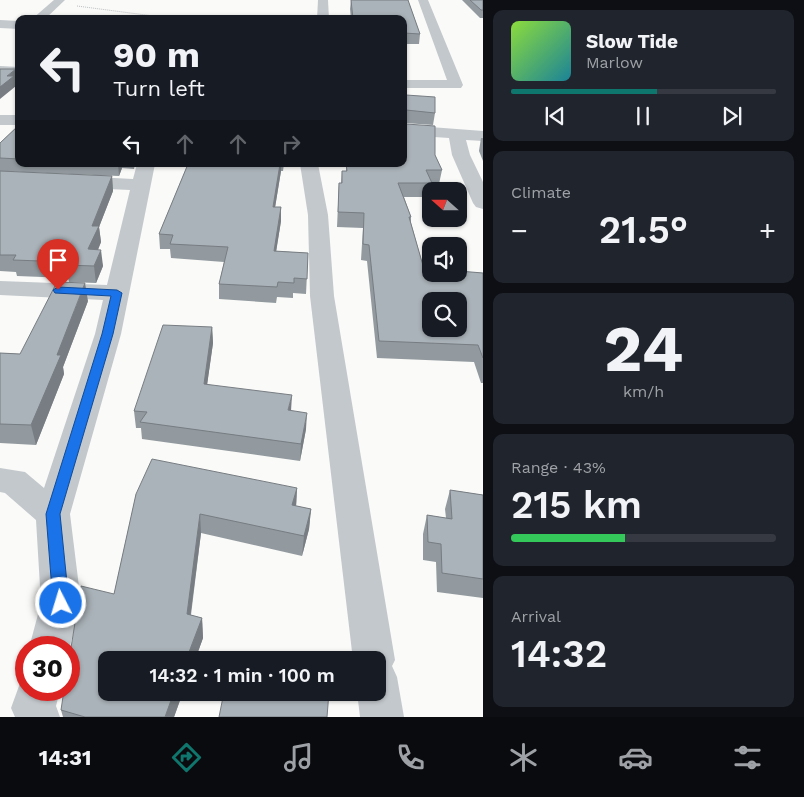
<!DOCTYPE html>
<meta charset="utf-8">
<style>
:root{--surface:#171b24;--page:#20242c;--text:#f1f3f6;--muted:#9ea1a6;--line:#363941;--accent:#0f766e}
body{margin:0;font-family:"Work Sans",sans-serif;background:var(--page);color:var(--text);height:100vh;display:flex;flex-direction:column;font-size:19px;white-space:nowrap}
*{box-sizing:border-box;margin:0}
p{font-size:16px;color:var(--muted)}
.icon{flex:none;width:28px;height:28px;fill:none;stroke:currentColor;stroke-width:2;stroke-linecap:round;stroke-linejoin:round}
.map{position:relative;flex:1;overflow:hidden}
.drawer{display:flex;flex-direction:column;gap:10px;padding:10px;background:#0d0f14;width:321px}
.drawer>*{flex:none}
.banner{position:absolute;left:15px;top:15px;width:392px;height:152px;border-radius:10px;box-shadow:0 1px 4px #0004;background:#171b24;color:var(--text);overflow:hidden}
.needle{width:32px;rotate:291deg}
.controls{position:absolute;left:422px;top:182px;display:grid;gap:10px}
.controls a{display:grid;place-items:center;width:45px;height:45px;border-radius:10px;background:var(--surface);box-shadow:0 1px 4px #0004;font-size:25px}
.speed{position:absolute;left:15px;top:636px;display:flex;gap:10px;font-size:25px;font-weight:700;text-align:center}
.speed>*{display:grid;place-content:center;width:65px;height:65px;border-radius:50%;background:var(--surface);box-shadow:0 1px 4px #0004;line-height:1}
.speed .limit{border:8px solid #d22;background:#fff;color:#111}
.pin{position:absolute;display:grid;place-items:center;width:42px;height:42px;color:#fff;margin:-51px -21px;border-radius:50% 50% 50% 0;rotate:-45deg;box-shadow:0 0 5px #0007}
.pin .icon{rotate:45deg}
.me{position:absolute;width:55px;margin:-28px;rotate:355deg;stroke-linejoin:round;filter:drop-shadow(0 0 4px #0008)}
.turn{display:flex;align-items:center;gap:18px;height:105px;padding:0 15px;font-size:22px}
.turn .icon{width:65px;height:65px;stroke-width:2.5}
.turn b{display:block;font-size:35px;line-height:42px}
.lanes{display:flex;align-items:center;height:48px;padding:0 15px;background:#0003;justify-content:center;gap:25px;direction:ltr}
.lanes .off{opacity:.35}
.big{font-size:38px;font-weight:600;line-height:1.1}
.drawer .tile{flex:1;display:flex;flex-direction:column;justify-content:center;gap:8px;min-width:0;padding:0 18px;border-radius:10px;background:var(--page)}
.drawer .dial{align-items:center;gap:0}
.dial b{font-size:65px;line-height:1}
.song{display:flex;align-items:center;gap:15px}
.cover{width:60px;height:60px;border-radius:8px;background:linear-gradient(135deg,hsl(90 70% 55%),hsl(190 70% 35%))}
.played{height:5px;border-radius:2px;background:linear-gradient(90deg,var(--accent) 55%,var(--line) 55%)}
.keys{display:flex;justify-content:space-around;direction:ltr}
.heat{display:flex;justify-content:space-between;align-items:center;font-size:28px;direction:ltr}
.charge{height:8px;border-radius:4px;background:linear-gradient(90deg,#34c759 43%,var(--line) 0)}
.trip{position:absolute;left:98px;top:651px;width:288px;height:50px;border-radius:10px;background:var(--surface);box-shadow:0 1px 4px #0004;font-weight:600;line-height:50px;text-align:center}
.tab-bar{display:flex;height:80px;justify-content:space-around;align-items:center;background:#090b0e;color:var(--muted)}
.tab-bar .icon{width:35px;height:35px}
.tab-bar .selected{color:var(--accent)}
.tab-bar b{font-size:22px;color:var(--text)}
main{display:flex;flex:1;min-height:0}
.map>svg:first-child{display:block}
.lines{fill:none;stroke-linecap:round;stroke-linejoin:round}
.path{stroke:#bbbfc2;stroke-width:1;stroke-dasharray:1 1;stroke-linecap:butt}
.minor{fill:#c3c8cc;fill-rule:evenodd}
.wall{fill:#929a9f}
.shaded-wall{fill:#777d82}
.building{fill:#aab3b9;stroke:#777d82;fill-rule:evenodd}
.route{fill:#1a73e8;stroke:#114b97}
</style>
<main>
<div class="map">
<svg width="483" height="717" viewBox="0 0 483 717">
<rect width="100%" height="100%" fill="#fafaf8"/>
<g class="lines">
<path class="path" d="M 77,6 L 176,19"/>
<g class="minor">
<path d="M 54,0 L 65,0 L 45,19 L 32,19 Z"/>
<path d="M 318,0 L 328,0 L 329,19 L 317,19 Z"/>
<path d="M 418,0 L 428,0 L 463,85 L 461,88 L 404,88 L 404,80 L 447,80 Z"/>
<path d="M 0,20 L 19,21 L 19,29 L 0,28 Z"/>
<path d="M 0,66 L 19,67 L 19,75 L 0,74 Z"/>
<rect x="0" y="115" width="19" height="10"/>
<path d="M 404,125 L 483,131 L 483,141 L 466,140 L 470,155 L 483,182 L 483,209 L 476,207 L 473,203 L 452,155 L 449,138 L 404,135 Z"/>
<path d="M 137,164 L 155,164 L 121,334 L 70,514 L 81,603 L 69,650 L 69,648 L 29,648 L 41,603 L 36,520 L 5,493 L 0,492 L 0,468 L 25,472 L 44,488 L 95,334 L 103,300 L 0,295 L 0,281 L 107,285 L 130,190 L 0,184 L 0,172 L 133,179 Z"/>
<path d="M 300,164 L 318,164 L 328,215 L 334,296 L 395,660 L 392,666 L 397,677 L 404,717 L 360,717 L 357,692 L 376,692 L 376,660 L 353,660 L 310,296 L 308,215 Z"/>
<path d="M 26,674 L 26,690 L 60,690 L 56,706 L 60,717 L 15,717 L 11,708 L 23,675 Z"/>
</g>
</g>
<g class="wall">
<path d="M 351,0 L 408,0 L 420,34 L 419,44 L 404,44 L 404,19 L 351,19 L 350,9 Z"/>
<path d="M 462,0 L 483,0 L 483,18 L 480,18 Z"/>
<path d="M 404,88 L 406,95 L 435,113 L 433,125 L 405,123 L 435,155 L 442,170 L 439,184 L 432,184 L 430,197 L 404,197 L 411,217 L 411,223 L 424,269 L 483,273 L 483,383 L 481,383 L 474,362 L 377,358 L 367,261 L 361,260 L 363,228 L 337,227 L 339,183 L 341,183 L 342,171 L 346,171 L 346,164 L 372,165 Z"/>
<path d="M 19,125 L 19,164 L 135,164 L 134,169 L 122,168 L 119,176 L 0,171 L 0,143 Z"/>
<path d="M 481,138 L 483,138 L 483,161 L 479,151 Z"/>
<path d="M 188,164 L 284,164 L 283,171 L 281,171 L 275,207 L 281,207 L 281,221 L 276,251 L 308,253 L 306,294 L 293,293 L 293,298 L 277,297 L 276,303 L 219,299 L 219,284 L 224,262 L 171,258 L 170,249 L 160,249 L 159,234 Z"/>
<path d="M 0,171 L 112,176 L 113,191 L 99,227 L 101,242 L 98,250 L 103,266 L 96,283 L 69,282 L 68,278 L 17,276 L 16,272 L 0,271 Z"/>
<path d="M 88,301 L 63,367 L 64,374 L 36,445 L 0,443 L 0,353 L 20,354 Z"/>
<path d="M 212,327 L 213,343 L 207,384 L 291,411 L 306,429 L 300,461 L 142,439 L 141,428 L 136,428 L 134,411 Z"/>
<path d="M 297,488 L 296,506 L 311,509 L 309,529 L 302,556 L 201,533 L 191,615 L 202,618 L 203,638 L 195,660 L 106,660 L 183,692 L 174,717 L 63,717 L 61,710 L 114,594 L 136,494 Z"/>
<path d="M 450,490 L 483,495 L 483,598 L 437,592 L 436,562 L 423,560 L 423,534 L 427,515 L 446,518 L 445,509 Z"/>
</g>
<g class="shaded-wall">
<path d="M 16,69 L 18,79 L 15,81 L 16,86 L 0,99 L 0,87 L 7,76 Z"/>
<path d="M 118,164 L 122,164 L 122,168 L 119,176 Z"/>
<path d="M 280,164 L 281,164 L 281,171 L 273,220 L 273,207 Z"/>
<path d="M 112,176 L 113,191 L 99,227 L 101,242 L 91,266 L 88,249 L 92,226 Z"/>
<path d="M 281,207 L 281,221 L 274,265 L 274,251 Z"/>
<path d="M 101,250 L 103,266 L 96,283 L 94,266 Z"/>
<path d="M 85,283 L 88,301 L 63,367 L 64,374 L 36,445 L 31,425 L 57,355 Z"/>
<path d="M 212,327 L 213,343 L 205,400 L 204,384 Z"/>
<path d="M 292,395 L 291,411 L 288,410 Z"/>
<path d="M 307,413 L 306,429 L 300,461 L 301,444 Z"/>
<path d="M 297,488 L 296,508 L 292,505 Z"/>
<path d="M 311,509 L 309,529 L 302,556 L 304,536 Z"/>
<path d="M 200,514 L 201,533 L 188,634 L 187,614 Z"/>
<path d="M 202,618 L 203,638 L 195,660 L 186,660 Z"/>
<path d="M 174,692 L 183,692 L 174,717 L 165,717 Z"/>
</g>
<g class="building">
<path d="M 351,0 L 408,0 L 420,34 L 404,33 L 404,19 L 353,19 Z"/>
<path d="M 470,0 L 483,0 L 483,10 L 481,10 Z"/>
<path d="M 0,69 L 16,69 L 7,76 L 14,76 L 0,87 Z"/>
<path d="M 404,88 L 406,95 L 435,97 L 435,113 L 406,110 L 404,112 L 404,122 L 406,124 L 435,126 L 435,155 L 442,170 L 426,170 L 432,183 L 398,183 L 411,217 L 409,217 L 424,269 L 431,269 L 431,274 L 459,274 L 459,271 L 483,273 L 483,358 L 478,345 L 379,341 L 369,245 L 363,244 L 364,213 L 338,212 L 339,183 L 342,183 L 342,171 L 347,171 L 346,164 L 372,165 L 372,164 L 404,164 ZM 431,301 L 459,301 L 459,329 L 431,329 Z"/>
<path d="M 19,125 L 19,159 L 0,158 L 0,143 Z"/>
<path d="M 188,164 L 280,164 L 273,207 L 281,207 L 274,251 L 308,253 L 307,279 L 294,278 L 294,283 L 278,282 L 277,287 L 219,284 L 228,247 L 170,244 L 173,235 L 159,234 Z"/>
<path d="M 0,171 L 112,176 L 92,226 L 99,226 L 88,249 L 101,250 L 94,266 L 66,265 L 68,262 L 13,260 L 16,255 L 0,255 Z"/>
<path d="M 57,282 L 85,283 L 57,355 L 61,355 L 31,425 L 0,424 L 0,353 L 20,354 Z"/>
<path d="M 163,325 L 212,327 L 204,384 L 292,395 L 288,410 L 307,413 L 301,444 L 140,422 L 147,412 L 134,411 Z"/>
<path d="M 152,459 L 297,488 L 292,505 L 311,509 L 304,536 L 200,514 L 187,614 L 202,618 L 186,660 L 106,660 L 106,692 L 174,692 L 165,717 L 85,717 L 61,710 L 64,690 L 69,690 L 69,660 L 81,586 L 114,594 L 136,494 Z"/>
<path d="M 450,490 L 483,495 L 483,579 L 442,573 L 441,544 L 428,542 L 427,515 L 452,519 Z"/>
<path d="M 224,692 L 329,692 L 327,717 L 219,717 Z"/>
</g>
<path class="route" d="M 58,287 L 117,290 L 122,293 L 113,334 L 60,514 L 69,603 L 67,608 L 61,610 L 55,608 L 53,603 L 46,514 L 102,334 L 111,296 L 55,293 L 53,290 Z"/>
</svg>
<div class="controls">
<a><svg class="needle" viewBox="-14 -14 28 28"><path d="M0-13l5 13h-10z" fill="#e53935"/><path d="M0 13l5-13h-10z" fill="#9ea1a6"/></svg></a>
<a><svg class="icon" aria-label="sound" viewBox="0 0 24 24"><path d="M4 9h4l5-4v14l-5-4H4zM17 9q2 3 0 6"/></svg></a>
<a><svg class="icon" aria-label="search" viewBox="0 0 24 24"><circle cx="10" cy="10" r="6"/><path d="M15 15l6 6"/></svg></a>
</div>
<div class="speed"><div class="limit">30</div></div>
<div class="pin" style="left:58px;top:290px;background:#d93025"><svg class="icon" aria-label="arrive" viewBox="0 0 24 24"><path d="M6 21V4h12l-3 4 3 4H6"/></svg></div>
<svg class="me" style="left:61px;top:603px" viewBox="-20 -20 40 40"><circle r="17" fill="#1a73e8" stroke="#fff" stroke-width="3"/><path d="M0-11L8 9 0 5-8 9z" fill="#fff"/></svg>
<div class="trip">14:32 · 1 min · 100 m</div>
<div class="banner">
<div class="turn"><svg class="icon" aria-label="left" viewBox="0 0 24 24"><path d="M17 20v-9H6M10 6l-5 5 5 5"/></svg><div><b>90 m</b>Turn left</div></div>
<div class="lanes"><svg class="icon" aria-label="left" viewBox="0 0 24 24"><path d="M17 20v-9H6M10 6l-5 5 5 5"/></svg><svg class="icon off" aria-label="ahead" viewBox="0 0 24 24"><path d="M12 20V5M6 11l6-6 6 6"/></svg><svg class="icon off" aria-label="ahead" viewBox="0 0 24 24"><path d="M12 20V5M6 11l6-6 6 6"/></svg><svg class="icon off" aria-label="right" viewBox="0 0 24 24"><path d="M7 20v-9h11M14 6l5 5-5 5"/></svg></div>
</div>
</div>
<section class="drawer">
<div class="tile">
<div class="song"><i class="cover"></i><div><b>Slow Tide</b><p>Marlow</p></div></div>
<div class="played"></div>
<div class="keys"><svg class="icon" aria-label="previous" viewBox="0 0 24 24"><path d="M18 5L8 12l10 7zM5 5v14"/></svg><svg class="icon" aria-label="pause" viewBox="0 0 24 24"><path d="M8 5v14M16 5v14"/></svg><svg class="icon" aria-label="next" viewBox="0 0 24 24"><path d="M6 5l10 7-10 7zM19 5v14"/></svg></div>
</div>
<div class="tile"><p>Climate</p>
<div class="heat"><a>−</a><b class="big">21.5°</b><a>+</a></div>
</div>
<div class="tile dial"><b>24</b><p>km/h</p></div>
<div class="tile"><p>Range · 43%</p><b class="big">215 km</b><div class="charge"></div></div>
<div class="tile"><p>Arrival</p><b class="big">14:32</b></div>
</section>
</main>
<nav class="tab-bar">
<b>14:31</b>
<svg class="icon selected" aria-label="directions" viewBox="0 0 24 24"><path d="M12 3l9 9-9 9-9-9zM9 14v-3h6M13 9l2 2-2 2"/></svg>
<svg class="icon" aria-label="music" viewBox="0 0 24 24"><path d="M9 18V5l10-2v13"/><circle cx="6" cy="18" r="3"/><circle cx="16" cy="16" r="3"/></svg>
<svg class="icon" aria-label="phone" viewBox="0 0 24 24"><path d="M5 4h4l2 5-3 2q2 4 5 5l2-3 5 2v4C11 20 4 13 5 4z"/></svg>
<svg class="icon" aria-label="climate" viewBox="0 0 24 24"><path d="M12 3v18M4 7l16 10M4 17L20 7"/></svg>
<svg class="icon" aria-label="car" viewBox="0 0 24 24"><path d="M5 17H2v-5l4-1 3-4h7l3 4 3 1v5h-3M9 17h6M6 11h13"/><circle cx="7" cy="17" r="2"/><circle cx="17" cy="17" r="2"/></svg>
<svg class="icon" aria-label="filters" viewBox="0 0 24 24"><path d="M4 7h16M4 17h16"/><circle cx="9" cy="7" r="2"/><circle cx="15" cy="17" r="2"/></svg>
</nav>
